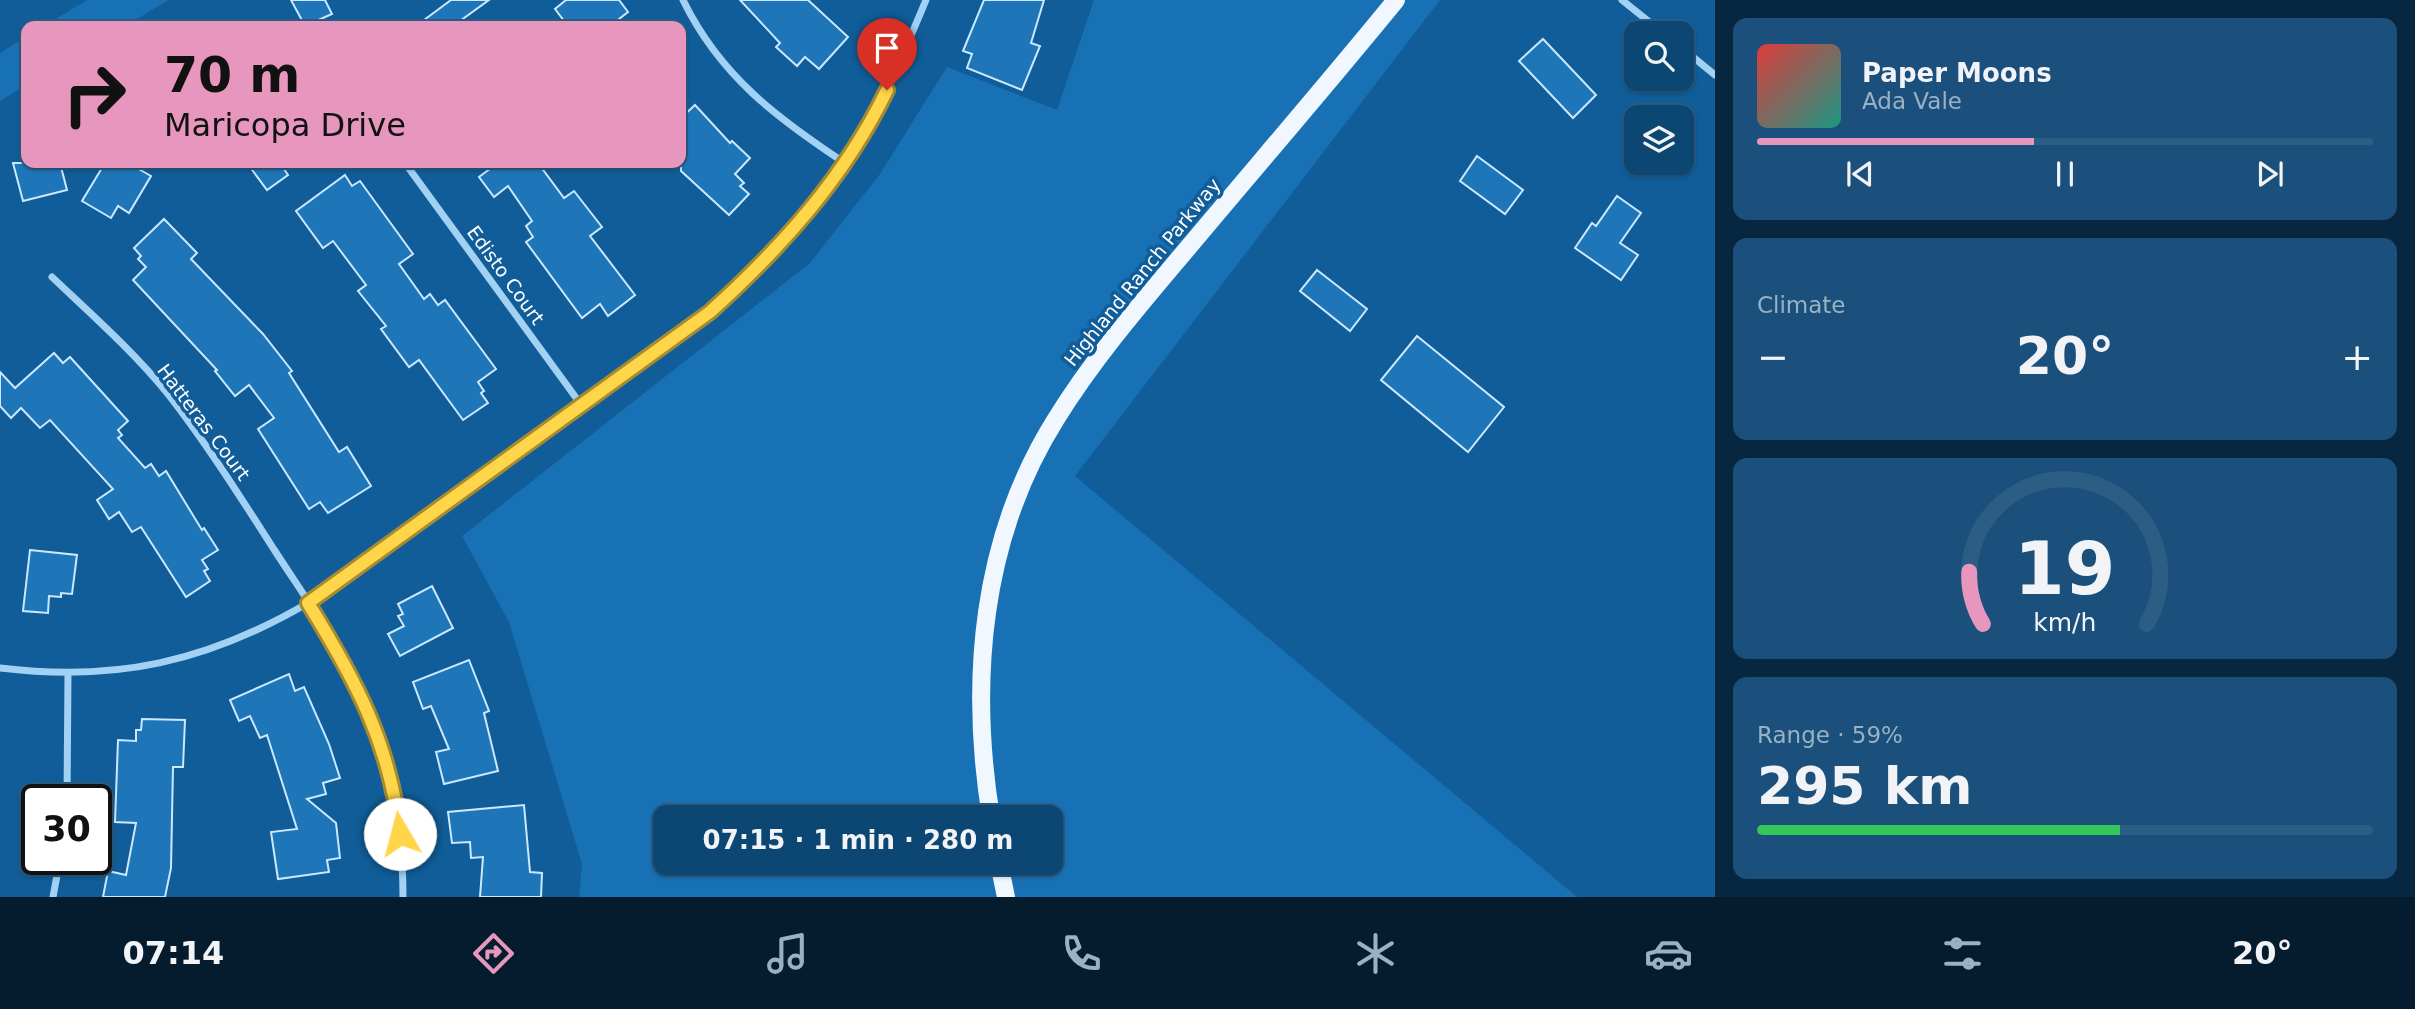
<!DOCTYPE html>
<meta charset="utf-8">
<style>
:root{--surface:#0c4673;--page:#1a507b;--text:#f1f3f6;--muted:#9ab1c4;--line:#2c5e85;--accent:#e797bd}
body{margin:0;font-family:"DejaVu Sans",sans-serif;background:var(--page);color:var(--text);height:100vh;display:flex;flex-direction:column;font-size:26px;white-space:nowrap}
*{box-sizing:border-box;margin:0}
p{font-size:23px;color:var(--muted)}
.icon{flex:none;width:38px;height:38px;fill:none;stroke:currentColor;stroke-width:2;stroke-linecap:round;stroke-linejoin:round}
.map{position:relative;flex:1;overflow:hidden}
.panel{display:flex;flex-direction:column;gap:18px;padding:18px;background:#07263f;width:700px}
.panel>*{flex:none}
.banner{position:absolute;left:21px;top:21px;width:665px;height:147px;border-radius:14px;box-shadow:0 2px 5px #0004,0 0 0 2px var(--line);background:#e797bd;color:#111;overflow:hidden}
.controls{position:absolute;left:1624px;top:21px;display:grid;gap:14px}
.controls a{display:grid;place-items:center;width:70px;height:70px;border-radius:14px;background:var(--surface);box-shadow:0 2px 5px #0004,0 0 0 2px var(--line);font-size:35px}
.speed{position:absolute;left:21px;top:784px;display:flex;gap:14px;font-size:35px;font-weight:700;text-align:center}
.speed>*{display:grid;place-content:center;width:91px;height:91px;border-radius:50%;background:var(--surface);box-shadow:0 2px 5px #0004,0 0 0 2px var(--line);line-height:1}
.speed .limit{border:4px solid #111;border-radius:10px;background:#fff;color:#111}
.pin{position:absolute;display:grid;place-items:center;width:60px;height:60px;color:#fff;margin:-72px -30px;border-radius:50% 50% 50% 0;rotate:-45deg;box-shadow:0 0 7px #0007}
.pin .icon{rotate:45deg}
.me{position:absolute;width:77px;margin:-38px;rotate:352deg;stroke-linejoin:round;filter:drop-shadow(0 0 5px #0008)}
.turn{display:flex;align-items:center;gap:24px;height:147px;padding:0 28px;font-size:32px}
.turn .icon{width:91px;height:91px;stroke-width:2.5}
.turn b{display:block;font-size:49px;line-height:60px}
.big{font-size:52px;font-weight:600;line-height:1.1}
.panel .widget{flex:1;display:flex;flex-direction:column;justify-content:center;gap:10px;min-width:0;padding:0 24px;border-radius:14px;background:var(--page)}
.panel .dial{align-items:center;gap:0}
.dial svg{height:182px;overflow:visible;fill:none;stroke:var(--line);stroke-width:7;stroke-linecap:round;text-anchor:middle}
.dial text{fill:var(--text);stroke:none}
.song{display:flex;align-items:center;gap:21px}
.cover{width:84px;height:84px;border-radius:10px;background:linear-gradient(135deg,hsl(0 70% 55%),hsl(170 70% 35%))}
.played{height:7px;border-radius:4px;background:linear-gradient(90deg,var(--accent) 45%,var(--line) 45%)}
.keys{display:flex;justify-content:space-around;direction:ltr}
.heat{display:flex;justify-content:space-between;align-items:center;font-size:38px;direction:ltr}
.charge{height:10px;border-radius:5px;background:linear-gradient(90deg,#34c759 59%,var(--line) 0)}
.trip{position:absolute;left:653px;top:805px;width:410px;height:70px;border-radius:14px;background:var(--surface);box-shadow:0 2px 5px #0004,0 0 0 2px var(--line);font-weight:600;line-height:70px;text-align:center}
.menu{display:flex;height:112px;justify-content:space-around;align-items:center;background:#051c2e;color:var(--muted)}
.menu .icon{width:49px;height:49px}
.menu .selected{color:var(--accent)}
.menu b{font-size:32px;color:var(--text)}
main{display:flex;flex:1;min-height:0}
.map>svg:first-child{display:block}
.green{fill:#1871b4;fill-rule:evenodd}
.building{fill:#1e76b9;stroke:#cbe8fe;stroke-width:2}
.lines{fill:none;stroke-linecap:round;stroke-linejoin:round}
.street{stroke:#a2d1f4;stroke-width:7}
.primary{stroke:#f0f7ff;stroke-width:18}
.route-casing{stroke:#a68a30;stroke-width:18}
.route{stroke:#ffd54a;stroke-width:12}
.labels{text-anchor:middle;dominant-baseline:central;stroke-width:7;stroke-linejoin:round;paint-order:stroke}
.street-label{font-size:19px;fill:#fff;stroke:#105d99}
</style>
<main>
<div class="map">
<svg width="1715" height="897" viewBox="0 0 1715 897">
<rect width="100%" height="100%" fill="#105d99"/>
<g class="green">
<path d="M 87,0 L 169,0 L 125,26 L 44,26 Z"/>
<path d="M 1094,0 L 1440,0 L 1075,476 L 1577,897 L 579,897 L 582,864 L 509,622 L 462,536 L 810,263 L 880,174 L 947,67 L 1057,110 ZM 665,817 L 1050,817 L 1050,863 L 665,863 Z"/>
<path d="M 26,37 L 26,85 L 0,101 L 0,53 Z"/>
</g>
<g class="building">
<path d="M 291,0 L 325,0 L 332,14 L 305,26 Z"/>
<path d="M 451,0 L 489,0 L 453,26 L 416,26 Z"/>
<path d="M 566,0 L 619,0 L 628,12 L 610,26 L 568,26 L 555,9 Z"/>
<path d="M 740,0 L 808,0 L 848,37 L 819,69 L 805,57 L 797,66 L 776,47 L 780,43 Z"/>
<path d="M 984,0 L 1044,0 L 1031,43 L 1040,46 L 1022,90 L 967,68 L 972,54 L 963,51 Z"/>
<path d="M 1543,39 L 1596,95 L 1573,118 L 1519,61 Z"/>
<path d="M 695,105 L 730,143 L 732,141 L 750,158 L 735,174 L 744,183 L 740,186 L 749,194 L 729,215 L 681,171 L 681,118 Z"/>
<path d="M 1477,156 L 1523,190 L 1505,214 L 1460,181 Z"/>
<path d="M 13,163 L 60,163 L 67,190 L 23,201 Z"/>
<path d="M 105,163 L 128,163 L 151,176 L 129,213 L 118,206 L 111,218 L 82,201 Z"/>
<path d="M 247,163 L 280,163 L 288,175 L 267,190 Z"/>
<path d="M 498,163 L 538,163 L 564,198 L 574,191 L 602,227 L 590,236 L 635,295 L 608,316 L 600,304 L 582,318 L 526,242 L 533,237 L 526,226 L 532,221 L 508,186 L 494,197 L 479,177 Z"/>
<path d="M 345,175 L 352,186 L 360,181 L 413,254 L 399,264 L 424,299 L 430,294 L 438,305 L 445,300 L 496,369 L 478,382 L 484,391 L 481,393 L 488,403 L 463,420 L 419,360 L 409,367 L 381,329 L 386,326 L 358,291 L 366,285 L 333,241 L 323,248 L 296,211 Z"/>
<path d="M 1617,196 L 1641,213 L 1620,243 L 1638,255 L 1621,280 L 1575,248 L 1592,223 L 1596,226 Z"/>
<path d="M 164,219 L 197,253 L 191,259 L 263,334 L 292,371 L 289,373 L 339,452 L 347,447 L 371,486 L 328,513 L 320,502 L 309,509 L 258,429 L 274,418 L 249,385 L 235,396 L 215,371 L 217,370 L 133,280 L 146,267 L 138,259 L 141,256 L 134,248 Z"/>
<path d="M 1317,270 L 1367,309 L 1350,331 L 1300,291 Z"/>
<path d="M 1417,336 L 1504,407 L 1468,452 L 1381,380 Z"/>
<path d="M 54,353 L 63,363 L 70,357 L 128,421 L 118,430 L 122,435 L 118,438 L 145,468 L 151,464 L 159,476 L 166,471 L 202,530 L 204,528 L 218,550 L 202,560 L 208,569 L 204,571 L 210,581 L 186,597 L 141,527 L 132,532 L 119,512 L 109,519 L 97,500 L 113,489 L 50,420 L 40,428 L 21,408 L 11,418 L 0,406 L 0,372 L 15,388 Z"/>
<path d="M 30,550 L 77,555 L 72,594 L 61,593 L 61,597 L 49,596 L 48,613 L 23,611 Z"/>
<path d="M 432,586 L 453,628 L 400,656 L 388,634 L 404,626 L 398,616 L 403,614 L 398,604 Z"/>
<path d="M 469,660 L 489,711 L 484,713 L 498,771 L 444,784 L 436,752 L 449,749 L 431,706 L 423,709 L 413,682 Z"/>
<path d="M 289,674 L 295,691 L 304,687 L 329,744 L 340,778 L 323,783 L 326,794 L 307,799 L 336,823 L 340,858 L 327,860 L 329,872 L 278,879 L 271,832 L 297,829 L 267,735 L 260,738 L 250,716 L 239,721 L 230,700 Z"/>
<path d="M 142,719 L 185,720 L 183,767 L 173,767 L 171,868 L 165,897 L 103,897 L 108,871 L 126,875 L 136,823 L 115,822 L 118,740 L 136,741 L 136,730 L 141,730 Z"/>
<path d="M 524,805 L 530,872 L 542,873 L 541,897 L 480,897 L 483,857 L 471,858 L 470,842 L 452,843 L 448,812 Z"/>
</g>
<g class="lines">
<g class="street">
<path d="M 683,0 C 720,76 777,118 845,163"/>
<path d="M 1622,0 L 1663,33"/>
<path d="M 1682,48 L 1715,75"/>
<path d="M 405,163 L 582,406"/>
<path d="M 52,277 C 92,315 133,351 168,394 C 207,444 241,498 275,551 C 308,602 346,654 369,711 C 393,771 403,833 403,897"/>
<path d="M 0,668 C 116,682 207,662 308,603 C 406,533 504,464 601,392 C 673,339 749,288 805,217 C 858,151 894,78 926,0"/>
<path d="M 67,800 L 68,673"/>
<path d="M 53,897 L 60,859"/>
</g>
<g class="primary">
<path d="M 991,817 C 969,681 981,538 1056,419 C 1095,356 1144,300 1192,243 C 1260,162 1329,82 1396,0"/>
<path d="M 999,863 L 1006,897"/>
</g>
</g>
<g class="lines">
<defs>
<path id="route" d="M 400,834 C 390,743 355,679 308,603 L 710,312 C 781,248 845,177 887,90"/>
</defs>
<use href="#route" class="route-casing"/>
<use href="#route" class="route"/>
</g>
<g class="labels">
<g class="street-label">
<text transform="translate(1142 272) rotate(-51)">Highland Ranch Parkway</text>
<text transform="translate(506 275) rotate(54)">Edisto Court</text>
<text transform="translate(204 422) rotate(53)">Hatteras Court</text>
</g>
</g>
</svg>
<div class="controls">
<a><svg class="icon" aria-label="search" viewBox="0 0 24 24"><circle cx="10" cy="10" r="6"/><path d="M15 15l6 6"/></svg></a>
<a><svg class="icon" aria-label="layers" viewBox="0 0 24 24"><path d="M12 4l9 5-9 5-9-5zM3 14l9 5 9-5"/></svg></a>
</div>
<div class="speed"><div class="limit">30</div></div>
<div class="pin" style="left:887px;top:90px;background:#d93025"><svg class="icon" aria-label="arrive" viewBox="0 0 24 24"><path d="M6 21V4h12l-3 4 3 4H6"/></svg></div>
<svg class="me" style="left:400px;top:834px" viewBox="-20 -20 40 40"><circle r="19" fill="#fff"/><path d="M0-13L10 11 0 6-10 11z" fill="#ffd54a"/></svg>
<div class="trip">07:15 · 1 min · 280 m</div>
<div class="banner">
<div class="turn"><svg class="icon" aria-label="right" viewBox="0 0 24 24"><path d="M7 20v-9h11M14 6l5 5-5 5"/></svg><div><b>70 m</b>Maricopa Drive</div></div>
</div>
</div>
<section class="panel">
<div class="widget">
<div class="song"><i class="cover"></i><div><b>Paper Moons</b><p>Ada Vale</p></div></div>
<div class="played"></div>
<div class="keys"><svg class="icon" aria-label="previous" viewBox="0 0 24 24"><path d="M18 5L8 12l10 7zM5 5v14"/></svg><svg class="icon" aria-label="pause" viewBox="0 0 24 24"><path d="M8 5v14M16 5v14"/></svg><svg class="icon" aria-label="next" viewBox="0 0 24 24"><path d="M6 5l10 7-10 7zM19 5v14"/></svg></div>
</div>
<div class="widget"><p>Climate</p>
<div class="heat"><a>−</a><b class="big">20°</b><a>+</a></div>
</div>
<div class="widget dial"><svg viewBox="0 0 100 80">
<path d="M14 69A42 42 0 1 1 86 69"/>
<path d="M14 69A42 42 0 0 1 8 46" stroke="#e797bd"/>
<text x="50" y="56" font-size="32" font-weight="700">19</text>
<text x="50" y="72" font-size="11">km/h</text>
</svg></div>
<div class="widget"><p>Range · 59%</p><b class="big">295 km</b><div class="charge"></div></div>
</section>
</main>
<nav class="menu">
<b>07:14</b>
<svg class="icon selected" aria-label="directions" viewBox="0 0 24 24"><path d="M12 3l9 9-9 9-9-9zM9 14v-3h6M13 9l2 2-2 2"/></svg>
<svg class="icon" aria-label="music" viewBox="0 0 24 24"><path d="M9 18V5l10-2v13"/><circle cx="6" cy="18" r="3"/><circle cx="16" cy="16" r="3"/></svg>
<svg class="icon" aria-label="phone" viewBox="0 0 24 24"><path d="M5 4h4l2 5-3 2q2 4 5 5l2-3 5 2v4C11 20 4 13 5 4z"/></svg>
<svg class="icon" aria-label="climate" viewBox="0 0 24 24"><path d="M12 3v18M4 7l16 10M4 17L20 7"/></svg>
<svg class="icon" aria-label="car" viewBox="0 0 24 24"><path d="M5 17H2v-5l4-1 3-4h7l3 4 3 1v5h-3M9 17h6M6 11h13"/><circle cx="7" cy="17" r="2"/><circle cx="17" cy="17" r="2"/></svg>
<svg class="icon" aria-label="filters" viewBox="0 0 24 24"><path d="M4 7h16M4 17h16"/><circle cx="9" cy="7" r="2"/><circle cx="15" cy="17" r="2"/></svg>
<b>20°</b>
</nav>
